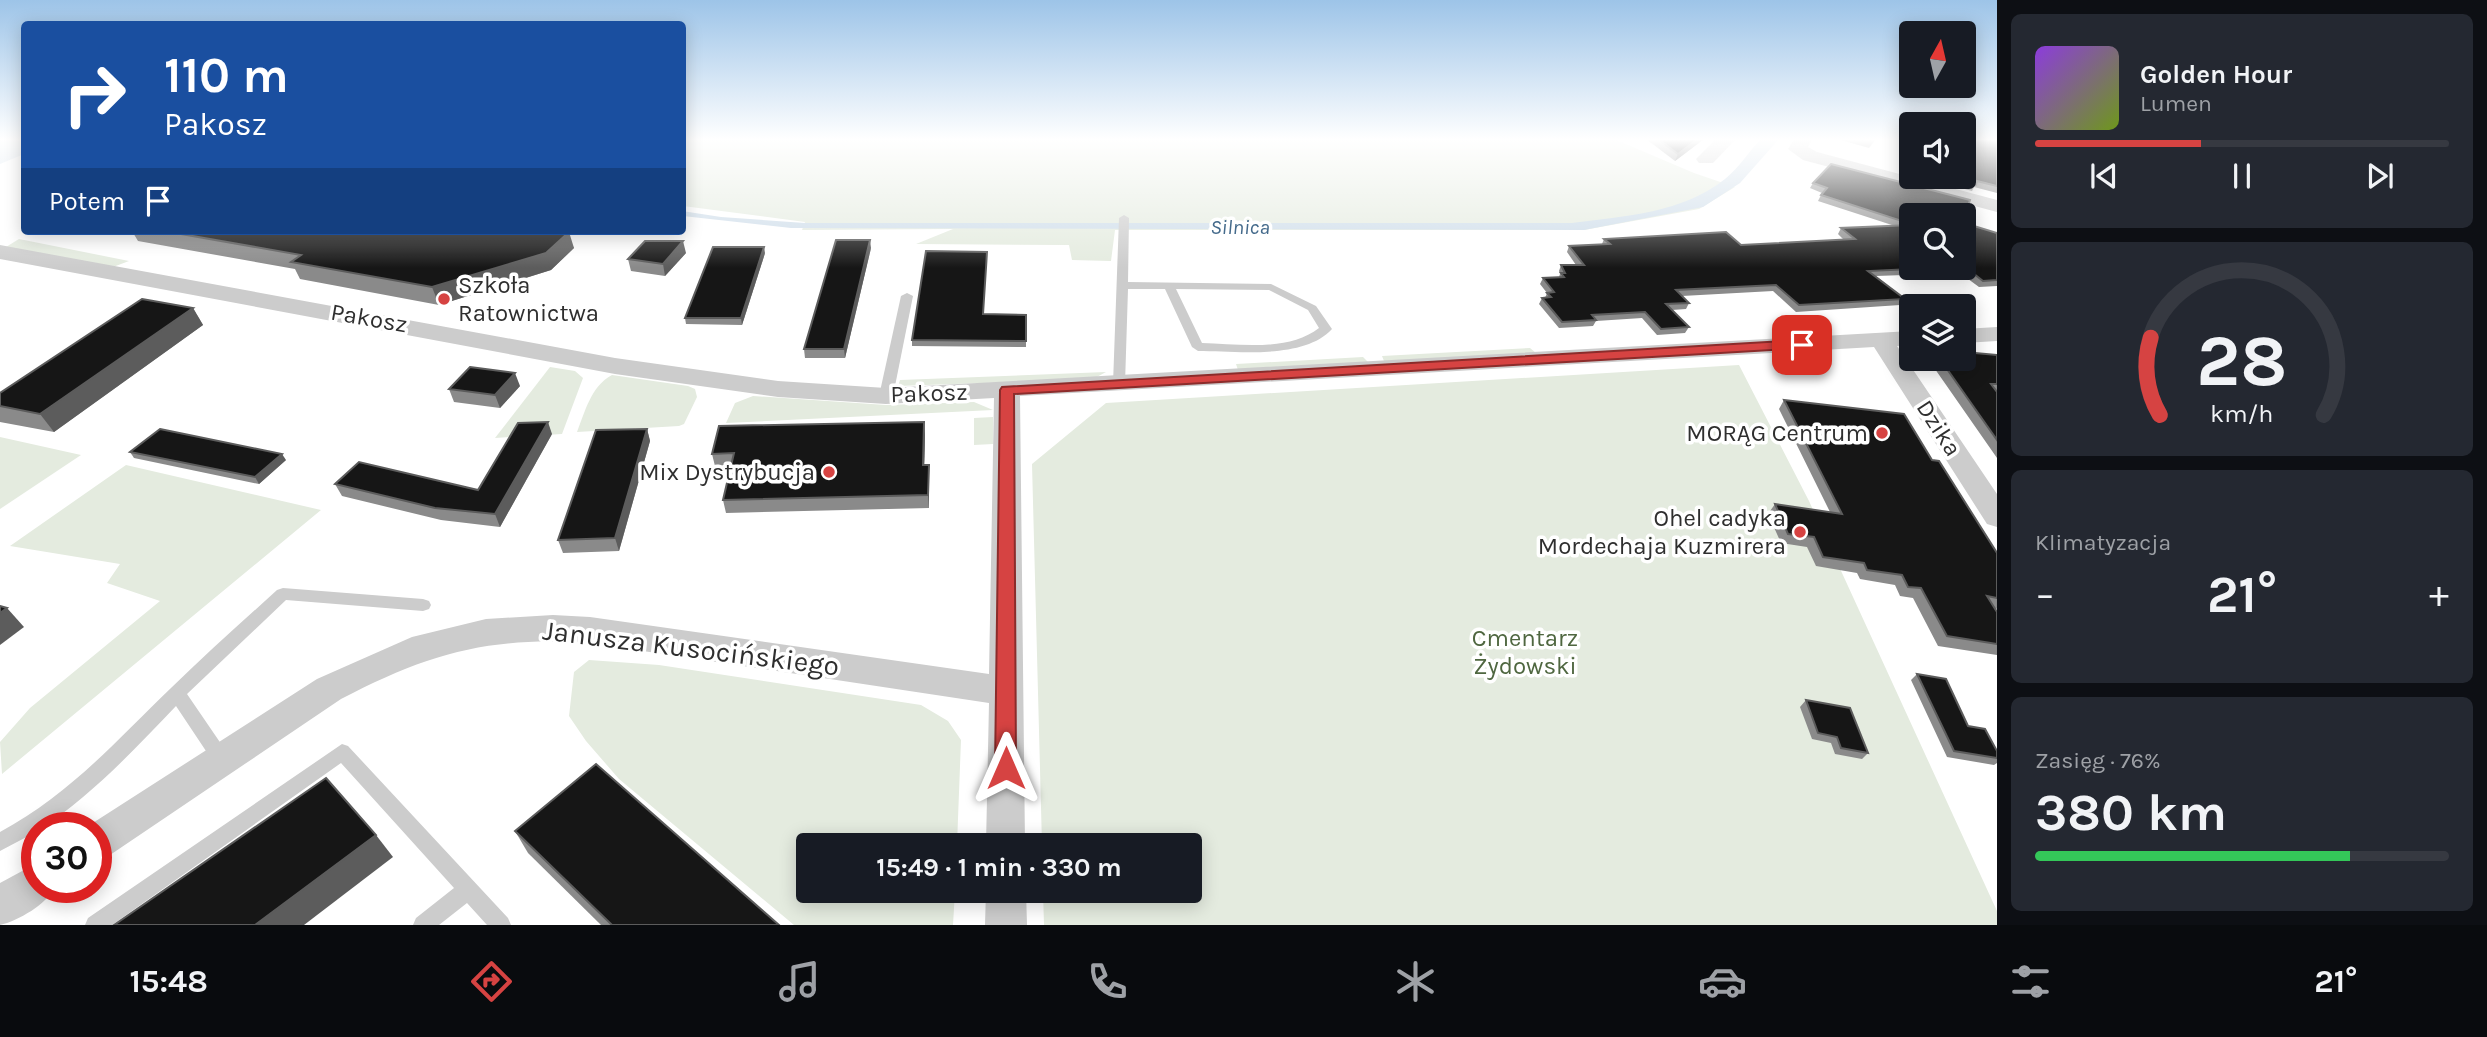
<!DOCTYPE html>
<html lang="pl">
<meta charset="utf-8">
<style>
:root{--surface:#171b24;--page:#242831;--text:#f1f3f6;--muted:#9ea1a6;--line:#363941;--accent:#d64342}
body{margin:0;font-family:Karla,sans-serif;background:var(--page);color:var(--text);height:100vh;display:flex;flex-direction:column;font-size:26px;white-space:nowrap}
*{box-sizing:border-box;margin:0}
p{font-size:23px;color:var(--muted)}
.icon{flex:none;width:38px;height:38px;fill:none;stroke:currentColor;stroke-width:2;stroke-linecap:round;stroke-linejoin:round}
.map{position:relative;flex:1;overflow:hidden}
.details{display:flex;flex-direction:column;gap:14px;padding:14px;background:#0d0f14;width:490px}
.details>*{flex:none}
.hud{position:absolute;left:21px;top:21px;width:665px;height:214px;border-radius:7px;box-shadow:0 4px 18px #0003;background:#1a4fa0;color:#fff;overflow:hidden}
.needle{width:46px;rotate:8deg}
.fabs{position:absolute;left:1899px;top:21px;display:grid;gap:14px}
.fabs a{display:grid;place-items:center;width:77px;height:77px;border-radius:7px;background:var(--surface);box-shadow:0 4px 18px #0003;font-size:35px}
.speed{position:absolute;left:21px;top:812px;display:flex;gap:14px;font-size:35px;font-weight:700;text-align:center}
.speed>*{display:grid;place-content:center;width:91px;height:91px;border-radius:50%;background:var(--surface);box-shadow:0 4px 18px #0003;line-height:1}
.speed .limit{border:10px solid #d22;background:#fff;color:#111}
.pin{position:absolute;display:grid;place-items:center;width:60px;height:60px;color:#fff;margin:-30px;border-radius:14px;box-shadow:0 4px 10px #0006}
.me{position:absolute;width:77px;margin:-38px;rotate:0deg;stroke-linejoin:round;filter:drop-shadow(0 0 5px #0008)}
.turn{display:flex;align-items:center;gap:24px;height:147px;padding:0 28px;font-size:32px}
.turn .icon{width:91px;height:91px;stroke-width:2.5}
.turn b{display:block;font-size:49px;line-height:60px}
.then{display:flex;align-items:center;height:66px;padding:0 28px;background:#0003;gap:14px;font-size:26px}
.big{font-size:52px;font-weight:700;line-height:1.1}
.details .widget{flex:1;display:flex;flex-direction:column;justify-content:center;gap:10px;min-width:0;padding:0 24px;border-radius:10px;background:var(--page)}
.details .dial{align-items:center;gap:0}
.dial svg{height:182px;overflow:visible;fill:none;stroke:var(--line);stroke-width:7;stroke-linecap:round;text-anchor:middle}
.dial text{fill:var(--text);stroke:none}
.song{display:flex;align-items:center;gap:21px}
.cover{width:84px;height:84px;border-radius:10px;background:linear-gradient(135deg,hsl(270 70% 55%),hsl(80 70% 35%))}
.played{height:7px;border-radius:4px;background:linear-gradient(90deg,var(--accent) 40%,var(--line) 40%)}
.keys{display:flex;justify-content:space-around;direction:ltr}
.heat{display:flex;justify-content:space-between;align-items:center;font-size:38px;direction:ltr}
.charge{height:10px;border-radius:5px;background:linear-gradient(90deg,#34c759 76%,var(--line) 0)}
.trip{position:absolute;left:796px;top:833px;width:406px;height:70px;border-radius:7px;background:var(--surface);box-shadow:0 4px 18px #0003;font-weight:700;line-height:70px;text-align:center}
.tabs{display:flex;height:112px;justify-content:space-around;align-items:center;background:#090b0e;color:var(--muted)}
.tabs .icon{width:49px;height:49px}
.tabs .selected{color:var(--accent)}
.tabs b{font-size:32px;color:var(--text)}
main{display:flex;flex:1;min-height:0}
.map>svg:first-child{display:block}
.green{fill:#e4ebdf}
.water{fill:#cddce9}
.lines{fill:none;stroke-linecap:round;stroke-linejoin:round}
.lane{fill:#ccc;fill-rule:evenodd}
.street{fill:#ccc;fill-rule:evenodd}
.wall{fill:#8a8a8a}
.shaded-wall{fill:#5c5c5c}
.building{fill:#161616;stroke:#5c5c5c;stroke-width:2}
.route{fill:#d64342;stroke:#8b2c2b;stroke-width:2}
.poi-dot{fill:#d64342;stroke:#fff;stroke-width:2.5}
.labels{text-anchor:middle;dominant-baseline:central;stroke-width:7;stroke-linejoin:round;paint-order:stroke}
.far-water-label{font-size:21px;font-style:italic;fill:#446a8b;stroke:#fff}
.poi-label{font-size:24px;fill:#2f2f2f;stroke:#fff;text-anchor:end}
.street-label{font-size:24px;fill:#2f2f2f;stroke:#fff}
.park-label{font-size:24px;fill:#4f6740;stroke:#fff}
.near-street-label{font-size:28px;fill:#2f2f2f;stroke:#fff}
</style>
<main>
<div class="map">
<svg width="1997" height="925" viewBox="0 0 1997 925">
<rect width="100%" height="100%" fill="#fff"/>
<g class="green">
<path d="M 682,139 L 1614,139 L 1694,173 L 1735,187 L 1699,209 L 1584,230 L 1115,230 L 1111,261 L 1072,260 L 1069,245 L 916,244 L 953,229 L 802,230 L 805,222 L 683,206 Z"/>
<path d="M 19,239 L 129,261 L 113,267 L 6,247 Z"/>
<path d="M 1530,348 L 1536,353 L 1384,361 L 1382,356 Z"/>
<path d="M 1363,357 L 1368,362 L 1238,370 L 1236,364 Z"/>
<path d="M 1739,365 L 1809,501 L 1997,911 L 1997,925 L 1044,925 L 1043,891 L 1190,891 L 1190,845 L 1042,845 L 1032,464 L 1106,403 Z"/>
<path d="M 550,367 L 575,371 L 583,378 L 562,434 L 495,438 Z"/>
<path d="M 1106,372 L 1093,379 L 898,386 L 900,380 Z"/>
<path d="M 612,375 L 688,386 L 695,389 L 697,397 L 684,424 L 679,426 L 577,432 C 585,412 591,386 612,375 Z"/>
<path d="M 753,396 L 886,405 L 974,402 L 993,410 L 726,423 L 735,403 Z"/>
<path d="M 993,417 L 993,444 L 974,445 L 974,418 Z"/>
<path d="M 0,437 L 81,455 L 0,509 Z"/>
<path d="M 126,465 L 321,510 L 2,774 L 0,742 L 30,708 L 160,601 L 107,583 L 120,564 L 10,546 Z"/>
<path d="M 589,660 L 659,665 L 921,705 L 948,721 L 961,740 L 957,845 L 808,845 L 808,891 L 955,891 L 953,925 L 794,925 L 619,779 L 586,741 L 569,716 L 574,672 Z"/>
</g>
<g class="water">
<path d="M 0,139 L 24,141 L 24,154 L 0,164 Z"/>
<path d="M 1761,139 L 1779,139 L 1740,183 L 1703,207 L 1584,230 L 791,228 L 683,216 L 682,211 L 721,217 L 805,223 L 1572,223 C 1625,216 1683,213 1725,179 C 1739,168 1749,151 1761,139 Z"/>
</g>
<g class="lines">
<g class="lane">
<path d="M 1124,215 L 1129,218 L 1128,282 L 1271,284 L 1316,306 L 1332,329 C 1304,360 1236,351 1198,351 L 1192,347 L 1165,289 L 1128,289 L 1125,384 L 1124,387 L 1114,387 L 1113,384 L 1119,218 ZM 1176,289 L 1269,290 L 1308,310 L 1319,328 C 1288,352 1239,344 1202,343 Z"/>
<path d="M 907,293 L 913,296 L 893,396 L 886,400 L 879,396 L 901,296 Z"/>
<path d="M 283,588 L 423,599 L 429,601 L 431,605 L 429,609 L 423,611 L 286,600 L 187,694 L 228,754 L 231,760 L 228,766 L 222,768 L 216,766 L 176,706 C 134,750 93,794 42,828 L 37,828 L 34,833 L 0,851 L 0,832 C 70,794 115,742 171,688 C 206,654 242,622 277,590 Z"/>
<path d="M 342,744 L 348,746 L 508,918 L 511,925 L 487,925 L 467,903 L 439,925 L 413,925 L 416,918 L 454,888 L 341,763 L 112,925 L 85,925 L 88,918 Z"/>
</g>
<g class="street">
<path d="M 1716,139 L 1736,139 L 1713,163 L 1699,163 L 1696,159 Z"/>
<path d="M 1794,139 L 1812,139 L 1808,147 L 1817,152 L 1997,200 L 1997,212 L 1803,160 L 1788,149 Z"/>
<path d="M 0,245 L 615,358 L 778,381 L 886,388 L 1911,331 L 1911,345 L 1897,346 L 1997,494 L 1997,527 L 1987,524 L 1874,347 L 1020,396 L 1025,845 L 986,845 L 989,703 L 590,643 C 490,636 429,653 341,699 L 110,855 L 96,860 L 96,828 L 85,828 L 317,679 L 412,637 L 486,619 L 553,615 L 590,617 L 989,674 L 994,398 L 886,404 L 778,397 L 615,374 L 0,259 Z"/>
<path d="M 1997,327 L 1997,341 L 1964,343 L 1964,329 Z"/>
<path d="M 37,863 L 37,887 L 55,887 C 47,904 18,921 0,925 L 0,883 Z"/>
<path d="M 986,891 L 1026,891 L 1027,925 L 985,925 Z"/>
</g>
</g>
<g class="wall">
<path d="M 1646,139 L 1704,139 L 1675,161 Z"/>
<path d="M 1837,139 L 1876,139 L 1869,148 Z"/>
<path d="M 1997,139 L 1997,193 L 1974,187 L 1972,191 L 1920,177 L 1964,177 Z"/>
<path d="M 1911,164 L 1911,174 L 1905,173 Z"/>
<path d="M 1813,183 L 1911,215 L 1911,268 L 1964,268 L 1964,223 L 1997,233 L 1997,286 L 1979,287 L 1960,273 L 1876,276 L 1905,299 L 1900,305 L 1796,312 L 1773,291 L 1682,296 L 1689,303 L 1686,309 L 1672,310 L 1689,327 L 1685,333 L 1657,335 L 1642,318 L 1596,321 L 1593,326 L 1559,328 L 1539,304 L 1542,298 L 1545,298 L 1547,293 L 1540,284 L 1543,278 L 1559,277 L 1560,274 L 1559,271 L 1561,265 L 1576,265 L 1567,252 L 1569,246 L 1602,244 L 1604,239 L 1741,245 L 1844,240 L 1838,234 L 1841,228 L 1895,226 L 1818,201 L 1822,193 L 1810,188 Z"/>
<path d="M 132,231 L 564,231 L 574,248 L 551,270 L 439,305 L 300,279 L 295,269 L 138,241 Z"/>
<path d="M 871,248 L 845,358 L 805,358 L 804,349 Z"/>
<path d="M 686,253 L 665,276 L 631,271 L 628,259 Z"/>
<path d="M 765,253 L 742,325 L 686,324 L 685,318 Z"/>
<path d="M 193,308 L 203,325 L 54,432 L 0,422 L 0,393 Z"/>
<path d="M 984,314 L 1026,315 L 1026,347 L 912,346 L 912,340 Z"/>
<path d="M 1997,355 L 1997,458 L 1928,359 L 1964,359 Z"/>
<path d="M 520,386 L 500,408 L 454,402 L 449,389 Z"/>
<path d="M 1784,400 L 1932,460 L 1997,553 L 1997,609 L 1995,608 L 1997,612 L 1997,655 L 1938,646 L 1913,598 L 1900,596 L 1895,585 L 1860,579 L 1857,573 L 1816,566 L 1807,547 L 1781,543 L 1768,514 L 1775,504 L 1830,512 L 1779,409 Z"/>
<path d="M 647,429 L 650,441 L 619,551 L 563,553 L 558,540 Z"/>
<path d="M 552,434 L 500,527 L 441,520 L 342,496 L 335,484 L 478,490 Z"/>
<path d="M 925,434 L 924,465 L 929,478 L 929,508 L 726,513 L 723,500 L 731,466 L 715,466 L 712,454 Z"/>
<path d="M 130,452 L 286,460 L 259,484 L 134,458 Z"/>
<path d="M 1917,674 L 1968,726 L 1997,751 L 1997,763 L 1994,765 L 1947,757 L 1911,680 Z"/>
<path d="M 1806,700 L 1868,753 L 1862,759 L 1835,754 L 1831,743 L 1812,739 L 1800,707 Z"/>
<path d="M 515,831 L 779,925 L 601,925 L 528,853 Z"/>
</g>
<g class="shaded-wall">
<path d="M 1698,139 L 1704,139 L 1675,161 L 1678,154 Z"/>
<path d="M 569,232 L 574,248 L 551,270 L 439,305 L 432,287 Z"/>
<path d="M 870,240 L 871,248 L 845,358 L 844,349 Z"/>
<path d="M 683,241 L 686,253 L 665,276 L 663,264 Z"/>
<path d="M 764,247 L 765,253 L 742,325 L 741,318 Z"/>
<path d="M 193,308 L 203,325 L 54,432 L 40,414 Z"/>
<path d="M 515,373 L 520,386 L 500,408 L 495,395 Z"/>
<path d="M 548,422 L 552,434 L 500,527 L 495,514 Z"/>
<path d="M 924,422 L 925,434 L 924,478 L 923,465 Z"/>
<path d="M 647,429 L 650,441 L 619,551 L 615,538 Z"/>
<path d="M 282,454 L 286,460 L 259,484 L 255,477 Z"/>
<path d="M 929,465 L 929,508 L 928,495 Z"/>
<path d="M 7,608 L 24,627 L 0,645 L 0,613 Z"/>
<path d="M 376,835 L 393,857 L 304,925 L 255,925 Z"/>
</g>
<g class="building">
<path d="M 1658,139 L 1698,139 L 1678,154 Z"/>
<path d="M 1964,139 L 1997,139 L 1997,186 L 1977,181 L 1976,185 L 1946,177 L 1964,177 Z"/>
<path d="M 1831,164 L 1970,200 L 1964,220 L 1964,215 L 1911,215 L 1911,224 L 1821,195 L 1827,188 L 1813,183 Z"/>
<path d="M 1964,223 L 1997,233 L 1997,280 L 1983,281 L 1964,266 Z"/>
<path d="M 1911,225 L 1911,268 L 1933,268 L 1868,271 L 1905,299 L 1799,305 L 1776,285 L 1676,290 L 1689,303 L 1666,304 L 1689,327 L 1661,329 L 1645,312 L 1592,315 L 1596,320 L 1562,322 L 1542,298 L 1551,297 L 1547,293 L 1554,292 L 1543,278 L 1564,277 L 1561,273 L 1565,273 L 1561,265 L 1584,265 L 1569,246 L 1610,244 L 1604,239 L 1726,232 L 1741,245 L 1855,239 L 1841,228 Z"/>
<path d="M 164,231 L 564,231 L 569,232 L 546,253 L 432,287 L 291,262 L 301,255 Z"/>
<path d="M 836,240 L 870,240 L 844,349 L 804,349 Z"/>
<path d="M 645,241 L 683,241 L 663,264 L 628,259 Z"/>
<path d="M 713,247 L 764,247 L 741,318 L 685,318 Z"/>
<path d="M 926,251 L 987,252 L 983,314 L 1026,315 L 1026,341 L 912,340 Z"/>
<path d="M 142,299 L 193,308 L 40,414 L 0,406 L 0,393 Z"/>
<path d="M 1964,352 L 1997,355 L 1997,384 L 1991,384 L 1997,392 L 1997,440 L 1940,359 L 1964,359 Z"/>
<path d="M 470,367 L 515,373 L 495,395 L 449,389 Z"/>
<path d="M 1784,400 L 1904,414 L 1932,460 L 1939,461 L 1997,553 L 1997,598 L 1987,596 L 1997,612 L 1997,644 L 1947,636 L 1921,588 L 1908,587 L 1902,575 L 1867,570 L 1864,563 L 1823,557 L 1814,537 L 1788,534 L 1775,504 L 1842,514 Z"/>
<path d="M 548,422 L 495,514 L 435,508 L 335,484 L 359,462 L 478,490 L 518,423 Z"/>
<path d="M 924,422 L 923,465 L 929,465 L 928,495 L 723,500 L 734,453 L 712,454 L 719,426 Z"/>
<path d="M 160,429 L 282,454 L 255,477 L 130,452 Z"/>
<path d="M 647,429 L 615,538 L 558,540 L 596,430 Z"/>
<path d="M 0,606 L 7,608 L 0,613 Z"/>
<path d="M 1917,674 L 1946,679 L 1968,726 L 1985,729 L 1997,751 L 1997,758 L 1954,751 Z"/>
<path d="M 1806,700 L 1850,708 L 1868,753 L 1841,748 L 1837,737 L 1818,733 Z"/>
<path d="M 596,764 L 779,925 L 612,925 L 515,831 Z"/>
<path d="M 326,778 L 376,835 L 255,925 L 114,925 Z"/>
</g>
<linearGradient id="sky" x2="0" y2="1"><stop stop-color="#9dc4e8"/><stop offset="0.52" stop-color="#fff"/><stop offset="1" stop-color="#fff" stop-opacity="0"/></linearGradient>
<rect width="1997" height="268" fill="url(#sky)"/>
<path class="route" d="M 1802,340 L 1809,345 L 1807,348 L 1014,394 L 1016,768 L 1013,775 L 1006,777 L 998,775 L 995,768 L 1000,390 L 1002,387 Z"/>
<g class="poi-dot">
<circle cx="444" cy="299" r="7"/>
<circle cx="1882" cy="433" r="7"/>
<circle cx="829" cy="472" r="7"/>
<circle cx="1800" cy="532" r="7"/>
</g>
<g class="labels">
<g class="far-water-label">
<text x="1240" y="227">Silnica</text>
</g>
<g class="poi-label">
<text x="458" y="285" text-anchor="start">Szkoła<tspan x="458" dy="28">Ratownictwa</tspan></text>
<text x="1868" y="433">MORĄG Centrum</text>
<text x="815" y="472">Mix Dystrybucja</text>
<text x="1786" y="518">Ohel cadyka<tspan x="1786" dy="28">Mordechaja Kuzmirera</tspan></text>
</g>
<g class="street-label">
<text transform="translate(369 318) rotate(10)">Pakosz</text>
<text transform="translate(929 393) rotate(-2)">Pakosz</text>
<text transform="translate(1939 428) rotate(57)">Dzika</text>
</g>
<g class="park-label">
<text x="1525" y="638">Cmentarz<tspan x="1525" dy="28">Żydowski</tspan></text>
</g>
<g class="near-street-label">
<text transform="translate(691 648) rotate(7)">Janusza Kusocińskiego</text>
</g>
</g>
</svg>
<div class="fabs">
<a><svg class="needle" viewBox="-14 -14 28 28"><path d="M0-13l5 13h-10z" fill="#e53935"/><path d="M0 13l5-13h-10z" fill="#9ea1a6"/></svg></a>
<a><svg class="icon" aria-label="sound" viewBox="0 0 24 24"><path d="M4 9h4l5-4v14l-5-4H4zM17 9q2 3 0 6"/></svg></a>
<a><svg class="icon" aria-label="search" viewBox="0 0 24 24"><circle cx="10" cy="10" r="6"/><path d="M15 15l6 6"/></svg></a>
<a><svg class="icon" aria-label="layers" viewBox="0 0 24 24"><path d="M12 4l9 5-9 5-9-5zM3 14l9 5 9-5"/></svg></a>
</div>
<div class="speed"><div class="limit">30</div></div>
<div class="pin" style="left:1802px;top:345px;background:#d93025"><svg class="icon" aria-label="arrive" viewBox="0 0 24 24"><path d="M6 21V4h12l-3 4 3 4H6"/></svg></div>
<svg class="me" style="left:1006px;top:768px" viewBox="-20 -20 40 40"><path d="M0-17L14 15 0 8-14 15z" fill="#d64342" stroke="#fff" stroke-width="4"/></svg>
<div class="trip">15:49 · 1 min · 330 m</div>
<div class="hud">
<div class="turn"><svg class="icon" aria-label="right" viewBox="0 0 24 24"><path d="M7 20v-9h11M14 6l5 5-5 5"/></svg><div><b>110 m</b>Pakosz</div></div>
<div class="then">Potem<svg class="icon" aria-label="arrive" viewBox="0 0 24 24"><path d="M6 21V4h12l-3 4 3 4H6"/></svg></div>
</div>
</div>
<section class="details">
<div class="widget">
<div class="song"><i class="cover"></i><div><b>Golden Hour</b><p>Lumen</p></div></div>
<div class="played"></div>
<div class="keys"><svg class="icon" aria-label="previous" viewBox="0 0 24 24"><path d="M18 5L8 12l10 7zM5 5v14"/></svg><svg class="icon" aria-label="pause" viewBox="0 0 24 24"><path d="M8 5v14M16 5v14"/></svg><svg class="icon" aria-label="next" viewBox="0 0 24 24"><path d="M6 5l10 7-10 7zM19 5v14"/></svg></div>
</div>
<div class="widget dial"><svg viewBox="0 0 100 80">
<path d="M14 69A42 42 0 1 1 86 69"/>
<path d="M14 69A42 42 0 0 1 10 35" stroke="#d64342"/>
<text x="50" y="56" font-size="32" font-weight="700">28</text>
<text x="50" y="72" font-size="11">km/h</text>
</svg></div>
<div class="widget"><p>Klimatyzacja</p>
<div class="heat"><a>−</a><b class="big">21°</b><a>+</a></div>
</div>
<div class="widget"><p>Zasięg · 76%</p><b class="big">380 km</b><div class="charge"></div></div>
</section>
</main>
<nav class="tabs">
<b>15:48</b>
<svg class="icon selected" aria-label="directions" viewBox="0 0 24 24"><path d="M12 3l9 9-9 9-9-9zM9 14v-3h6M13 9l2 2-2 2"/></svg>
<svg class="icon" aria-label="music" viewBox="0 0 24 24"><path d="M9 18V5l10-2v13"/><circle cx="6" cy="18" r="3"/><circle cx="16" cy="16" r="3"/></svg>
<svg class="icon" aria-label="phone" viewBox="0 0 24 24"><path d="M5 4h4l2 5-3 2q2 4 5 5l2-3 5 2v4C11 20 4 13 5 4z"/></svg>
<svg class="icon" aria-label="climate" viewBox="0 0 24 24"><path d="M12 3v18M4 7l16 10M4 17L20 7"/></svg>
<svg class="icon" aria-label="car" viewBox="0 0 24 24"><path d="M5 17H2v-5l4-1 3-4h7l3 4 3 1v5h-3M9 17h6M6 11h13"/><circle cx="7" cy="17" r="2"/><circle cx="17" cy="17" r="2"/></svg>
<svg class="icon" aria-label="filters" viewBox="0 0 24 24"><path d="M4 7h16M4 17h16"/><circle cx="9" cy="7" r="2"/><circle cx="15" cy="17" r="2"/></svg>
<b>21°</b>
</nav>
